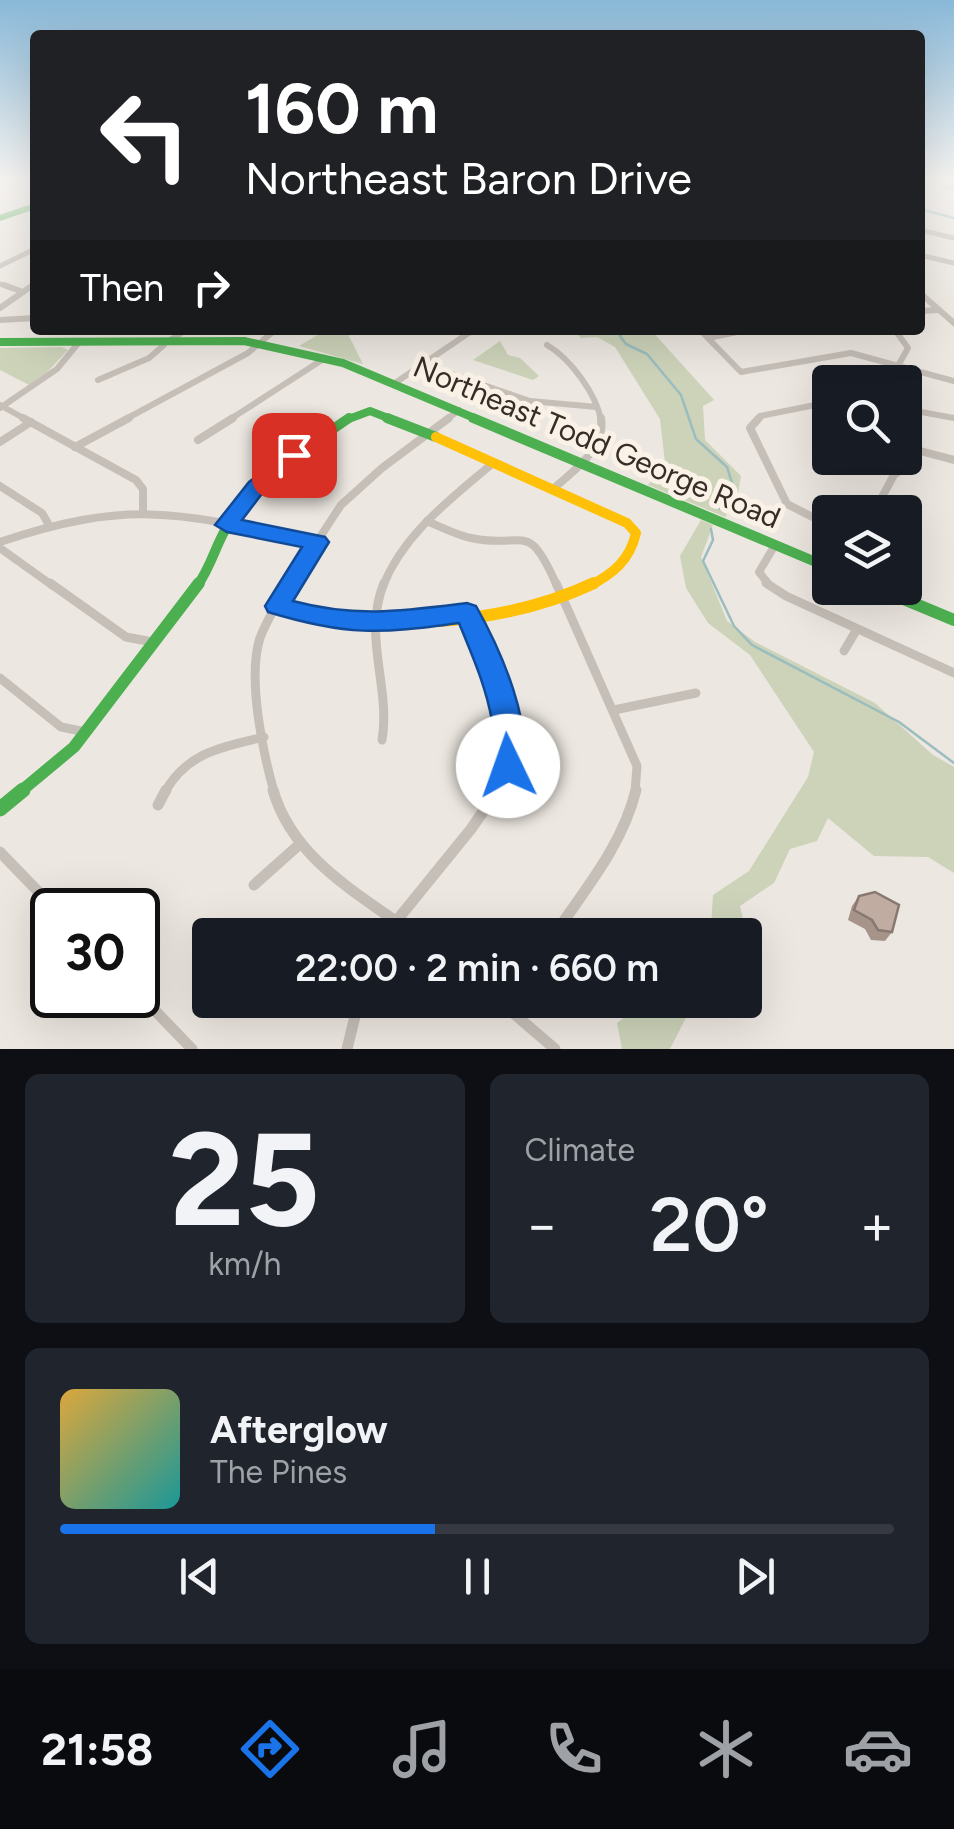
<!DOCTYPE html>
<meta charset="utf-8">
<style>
:root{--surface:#171b24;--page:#20242c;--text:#f1f3f6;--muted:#9ea1a6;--line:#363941;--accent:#1a73e8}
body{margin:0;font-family:Figtree,sans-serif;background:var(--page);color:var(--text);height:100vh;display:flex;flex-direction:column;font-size:38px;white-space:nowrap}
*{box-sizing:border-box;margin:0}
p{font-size:32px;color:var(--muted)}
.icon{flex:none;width:55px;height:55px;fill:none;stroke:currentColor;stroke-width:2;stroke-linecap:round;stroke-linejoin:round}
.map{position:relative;height:1049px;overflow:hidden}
.details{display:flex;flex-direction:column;gap:25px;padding:25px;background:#0d0f14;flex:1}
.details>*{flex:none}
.hud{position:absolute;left:30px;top:30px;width:895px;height:305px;border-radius:10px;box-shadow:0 10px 40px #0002;background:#202124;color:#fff;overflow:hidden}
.tools{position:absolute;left:812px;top:365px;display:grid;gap:20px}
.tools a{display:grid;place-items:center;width:110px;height:110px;border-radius:10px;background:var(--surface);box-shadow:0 10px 40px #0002;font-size:50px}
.speed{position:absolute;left:30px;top:888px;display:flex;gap:20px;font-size:50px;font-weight:700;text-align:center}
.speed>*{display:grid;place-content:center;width:130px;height:130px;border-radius:50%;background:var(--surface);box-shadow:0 10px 40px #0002;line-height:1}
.speed .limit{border:5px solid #111;border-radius:15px;background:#fff;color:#111}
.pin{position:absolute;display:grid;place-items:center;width:85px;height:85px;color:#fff;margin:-42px;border-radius:20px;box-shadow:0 5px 15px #0006}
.me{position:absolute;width:110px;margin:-55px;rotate:357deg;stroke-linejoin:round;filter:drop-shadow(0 0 8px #0008)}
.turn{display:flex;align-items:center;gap:35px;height:210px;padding:0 50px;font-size:45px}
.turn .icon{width:130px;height:130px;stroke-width:2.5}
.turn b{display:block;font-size:70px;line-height:85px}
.then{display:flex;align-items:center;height:95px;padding:0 50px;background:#0003;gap:20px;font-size:38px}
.big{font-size:75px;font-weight:600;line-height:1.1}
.details .card{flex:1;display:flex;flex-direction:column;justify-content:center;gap:15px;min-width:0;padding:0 35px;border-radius:15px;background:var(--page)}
.details .dial{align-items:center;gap:0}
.dial b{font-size:130px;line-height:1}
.song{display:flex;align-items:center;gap:30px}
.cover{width:120px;height:120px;border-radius:15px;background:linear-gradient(135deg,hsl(40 70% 55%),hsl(180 70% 35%))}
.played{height:10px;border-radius:5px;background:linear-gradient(90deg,var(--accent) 45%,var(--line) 45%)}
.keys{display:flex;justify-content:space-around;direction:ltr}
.heat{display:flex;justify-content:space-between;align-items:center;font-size:55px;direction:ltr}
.details .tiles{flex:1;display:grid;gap:25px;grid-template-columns:1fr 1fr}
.card:last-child{grid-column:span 2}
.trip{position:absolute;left:192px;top:918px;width:570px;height:100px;border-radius:10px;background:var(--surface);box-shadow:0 10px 40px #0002;font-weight:600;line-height:100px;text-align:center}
.tabs{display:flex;height:160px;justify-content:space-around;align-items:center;background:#090b0e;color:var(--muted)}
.tabs .icon{width:70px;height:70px}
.tabs .selected{color:var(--accent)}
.tabs b{font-size:45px;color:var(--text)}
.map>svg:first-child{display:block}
.green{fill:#ccd3b9}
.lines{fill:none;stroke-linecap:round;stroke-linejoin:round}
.stream{stroke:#9bbdbf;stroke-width:2.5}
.street-far4{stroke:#c6bfb8;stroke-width:5}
.street-far3{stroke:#c6bfb8;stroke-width:6}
.street-far2{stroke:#c6bfb8;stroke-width:8}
.street-far1{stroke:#c6bfb8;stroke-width:9}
.street{stroke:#c6bfb8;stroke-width:11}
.fast-far4{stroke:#4caf50;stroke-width:6}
.fast-far3{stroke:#4caf50;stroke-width:8}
.fast-far2{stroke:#4caf50;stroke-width:10}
.fast-far1{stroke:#4caf50;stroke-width:12}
.fast{stroke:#4caf50;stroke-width:15}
.slow-far1{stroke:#ffc107;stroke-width:10}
.slow{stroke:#ffc107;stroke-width:12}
.wall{fill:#a6948a}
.building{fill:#c1aca1;stroke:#877871;stroke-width:2.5}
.route{fill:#1a73e8;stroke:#114b97;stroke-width:2.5}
.labels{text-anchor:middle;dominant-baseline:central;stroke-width:10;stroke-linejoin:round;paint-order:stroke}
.street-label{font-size:30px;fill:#362d27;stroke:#faf2e6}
</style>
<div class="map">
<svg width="954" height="1049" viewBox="0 0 954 1049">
<rect width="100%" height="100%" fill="#ece7e0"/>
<g class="green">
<path d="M 326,330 L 346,330 L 363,364 L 299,346 Z"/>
<path d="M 573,330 L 651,330 L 714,400 L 703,406 L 705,440 L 741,476 L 737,499 L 725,517 L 648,485 L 665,462 L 660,419 L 615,347 L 597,337 L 581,338 Z"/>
<path d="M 500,341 L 508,355 L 520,358 L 539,376 L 533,380 L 473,360 Z"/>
<path d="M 62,347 L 68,350 L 47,372 L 29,385 L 0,370 L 0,348 Z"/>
<path d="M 701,520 L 713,525 L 701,557 L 727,621 L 755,642 L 875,703 L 933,755 L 954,767 L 954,873 L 928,857 L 874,856 L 828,818 L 817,841 L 790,849 L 774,883 L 740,906 L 747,936 L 745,945 L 745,935 L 707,935 L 711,928 L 713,895 L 749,871 L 808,777 L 814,752 L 750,655 L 708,623 L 686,588 L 680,556 Z"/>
<path d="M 646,1000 L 695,1000 L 670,1049 L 622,1049 L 617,1023 Z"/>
</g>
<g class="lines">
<g class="stream">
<path d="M 920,209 L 954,218"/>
<path d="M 625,330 L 620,336 L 626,344 L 647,354 L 681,395 L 696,439 L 727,467 L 733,486 L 720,509"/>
<path d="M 711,529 L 713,540 L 703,561 L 734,626 L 752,645 L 899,722 L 954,763"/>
</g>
<g class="street-far4">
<path d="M 933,180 L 954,189"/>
<path d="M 920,230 L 954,238"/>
<path d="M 920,255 L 954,263"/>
<path d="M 0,266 L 35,249"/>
<path d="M 0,284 L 11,288"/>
<path d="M 30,288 L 35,284"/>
</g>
<g class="street-far3">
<path d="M 4,285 L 23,292"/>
<path d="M 920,293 L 954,323"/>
<path d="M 0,308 L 33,285"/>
<path d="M 920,311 L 938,310"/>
<path d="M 0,320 L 35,318"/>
<path d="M 700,330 L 741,372 L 851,353 L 954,381"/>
<path d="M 708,338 L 747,330"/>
<path d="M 170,340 L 186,330"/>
<path d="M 547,345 C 571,359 596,394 601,420"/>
<path d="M 423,364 L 530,401 L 597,407"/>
<path d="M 98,380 L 149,358 L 164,345"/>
<path d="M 889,382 L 908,348 L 895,330"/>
<path d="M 395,383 L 473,330"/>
<path d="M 0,405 L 27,420"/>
<path d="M 0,408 L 57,369 L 80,341"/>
<path d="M 905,409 L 954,418"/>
<path d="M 124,420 L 248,353 L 275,330"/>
<path d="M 229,420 L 325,358"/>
<path d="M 446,420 L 459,410"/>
<path d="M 757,420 L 760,416 L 830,402"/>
</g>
<g class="street-far2">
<path d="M 23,418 L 136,480 L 143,489 L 143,512"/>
<path d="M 759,418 L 750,428 L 787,504 L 830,526"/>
<path d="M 198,440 L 233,418"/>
<path d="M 0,442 L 31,422"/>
<path d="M 75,447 L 129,418"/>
<path d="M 905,447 L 954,460"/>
<path d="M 852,458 L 897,473"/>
<path d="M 0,486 L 42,513 L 49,525"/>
<path d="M 552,490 C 573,471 606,449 601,418"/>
<path d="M 874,512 L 903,458"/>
<path d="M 427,521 C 441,527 457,535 471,538 C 525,550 527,517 557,586"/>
<path d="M 0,542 C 133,497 186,514 317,543"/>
<path d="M 0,548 L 53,586"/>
<path d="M 288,586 L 341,505 L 382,468 L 449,418"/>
<path d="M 383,586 C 404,533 451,499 493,463"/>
<path d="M 770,586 L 759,572 L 775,545"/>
</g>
<g class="street-far1">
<path d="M 50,583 L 126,637 L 153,642"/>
<path d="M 556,583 L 637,766 L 635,792"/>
<path d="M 766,583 L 786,596 L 954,673"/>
<path d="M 468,613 C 492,668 530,734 496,792"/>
<path d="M 844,651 L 857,629"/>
<path d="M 0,678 L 61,727 L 86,732"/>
<path d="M 614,710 L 696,693"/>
<path d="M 382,740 C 391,687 362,636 384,583"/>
<path d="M 165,792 C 187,752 223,747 264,737"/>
<path d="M 274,792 C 263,752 247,678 260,638 C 267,619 279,601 289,583"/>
</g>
<g class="street">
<path d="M 273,790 C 293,860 360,894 415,935"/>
<path d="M 158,805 L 166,790"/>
<path d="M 0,852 L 56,910"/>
<path d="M 254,885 L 301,843"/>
<path d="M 385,935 L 471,829 L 498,790"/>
<path d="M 554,935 C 586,888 622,846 636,790"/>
<path d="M 138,993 L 192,1049"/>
<path d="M 498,1000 L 555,1049"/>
<path d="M 347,1049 L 359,1000"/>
</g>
<path class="fast-far4" d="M 0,218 L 35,206"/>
<g class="fast-far3">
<path d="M 0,342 L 244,341 L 343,363 L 479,420"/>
<path d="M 346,420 L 370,411 L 393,420"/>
</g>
<g class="fast-far2">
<path d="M 387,418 L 436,437"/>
<path d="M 473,418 L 830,568"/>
<path d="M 197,586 C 212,566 216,542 230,522 C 262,477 304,449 349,418"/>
</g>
<g class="fast-far1">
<path d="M 877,588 L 954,620"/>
<path d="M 20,792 L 74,747 L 199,583"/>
</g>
<path class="fast" d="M 0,809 L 23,790"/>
<path class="slow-far1" d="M 436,437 L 627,523 L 636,533 C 630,560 613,574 589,586"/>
<path class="slow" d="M 277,606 C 375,633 501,627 594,583"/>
</g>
<path class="wall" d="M 859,896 L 892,932 L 885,941 L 871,940 L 865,929 L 848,920 L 852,906 Z"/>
<path class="building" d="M 875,892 L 899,905 L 892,932 L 878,930 L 872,920 L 854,910 L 859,896 Z"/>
<linearGradient id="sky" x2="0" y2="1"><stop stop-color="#89b8d8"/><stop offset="0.55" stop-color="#f6f4f1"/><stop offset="1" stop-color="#f6f4f1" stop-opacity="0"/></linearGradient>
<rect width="954" height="327" fill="url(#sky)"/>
<path class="route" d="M 294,448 L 305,455 L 302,459 L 264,491 L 242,520 L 325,537 L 329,542 L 293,601 C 356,618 403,611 467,603 L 476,606 C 498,645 539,732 518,776 L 508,779 L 497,776 C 489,758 495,739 492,721 C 486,686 472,655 459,623 C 379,634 347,636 268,612 L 265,606 L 302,547 L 227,532 L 215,525 L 249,482 Z"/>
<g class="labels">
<g class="street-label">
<text transform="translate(597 442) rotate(23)">Northeast Todd George Road</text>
</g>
</g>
</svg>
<div class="tools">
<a><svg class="icon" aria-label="search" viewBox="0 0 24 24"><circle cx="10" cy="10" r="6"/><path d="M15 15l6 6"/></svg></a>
<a><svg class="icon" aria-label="layers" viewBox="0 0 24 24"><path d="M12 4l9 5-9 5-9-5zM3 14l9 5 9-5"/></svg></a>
</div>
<div class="speed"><div class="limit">30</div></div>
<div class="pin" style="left:294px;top:455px;background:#d93025"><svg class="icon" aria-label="arrive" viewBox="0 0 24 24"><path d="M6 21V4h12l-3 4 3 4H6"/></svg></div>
<svg class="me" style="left:508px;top:766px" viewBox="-20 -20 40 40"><circle r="19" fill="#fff"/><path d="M0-13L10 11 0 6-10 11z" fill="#1a73e8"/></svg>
<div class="trip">22:00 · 2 min · 660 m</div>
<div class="hud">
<div class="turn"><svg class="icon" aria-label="left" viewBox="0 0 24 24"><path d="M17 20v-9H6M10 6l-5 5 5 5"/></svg><div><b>160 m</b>Northeast Baron Drive</div></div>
<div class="then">Then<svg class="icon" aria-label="right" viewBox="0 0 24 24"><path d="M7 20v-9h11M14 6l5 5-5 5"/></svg></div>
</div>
</div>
<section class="details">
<div class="tiles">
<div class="card dial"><b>25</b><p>km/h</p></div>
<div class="card"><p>Climate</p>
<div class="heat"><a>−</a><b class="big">20°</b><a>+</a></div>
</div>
<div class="card">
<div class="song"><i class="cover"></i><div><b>Afterglow</b><p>The Pines</p></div></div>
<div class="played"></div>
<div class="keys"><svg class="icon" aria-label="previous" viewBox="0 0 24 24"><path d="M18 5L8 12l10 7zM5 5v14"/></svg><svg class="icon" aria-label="pause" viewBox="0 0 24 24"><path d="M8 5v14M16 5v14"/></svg><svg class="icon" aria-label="next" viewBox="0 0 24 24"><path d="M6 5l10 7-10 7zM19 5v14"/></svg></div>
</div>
</div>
</section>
<nav class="tabs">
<b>21:58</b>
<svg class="icon selected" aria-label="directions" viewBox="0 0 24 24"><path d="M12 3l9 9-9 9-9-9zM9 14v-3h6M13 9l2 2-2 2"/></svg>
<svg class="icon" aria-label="music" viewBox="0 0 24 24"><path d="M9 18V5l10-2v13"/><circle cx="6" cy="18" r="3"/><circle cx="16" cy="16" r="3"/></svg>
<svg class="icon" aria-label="phone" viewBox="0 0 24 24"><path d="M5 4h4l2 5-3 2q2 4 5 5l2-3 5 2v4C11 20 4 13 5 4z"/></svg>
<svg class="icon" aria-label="climate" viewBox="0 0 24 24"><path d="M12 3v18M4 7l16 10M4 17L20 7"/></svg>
<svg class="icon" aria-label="car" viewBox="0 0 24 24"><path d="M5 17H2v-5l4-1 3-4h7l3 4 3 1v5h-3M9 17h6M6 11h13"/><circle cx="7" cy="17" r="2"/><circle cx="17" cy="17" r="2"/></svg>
</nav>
